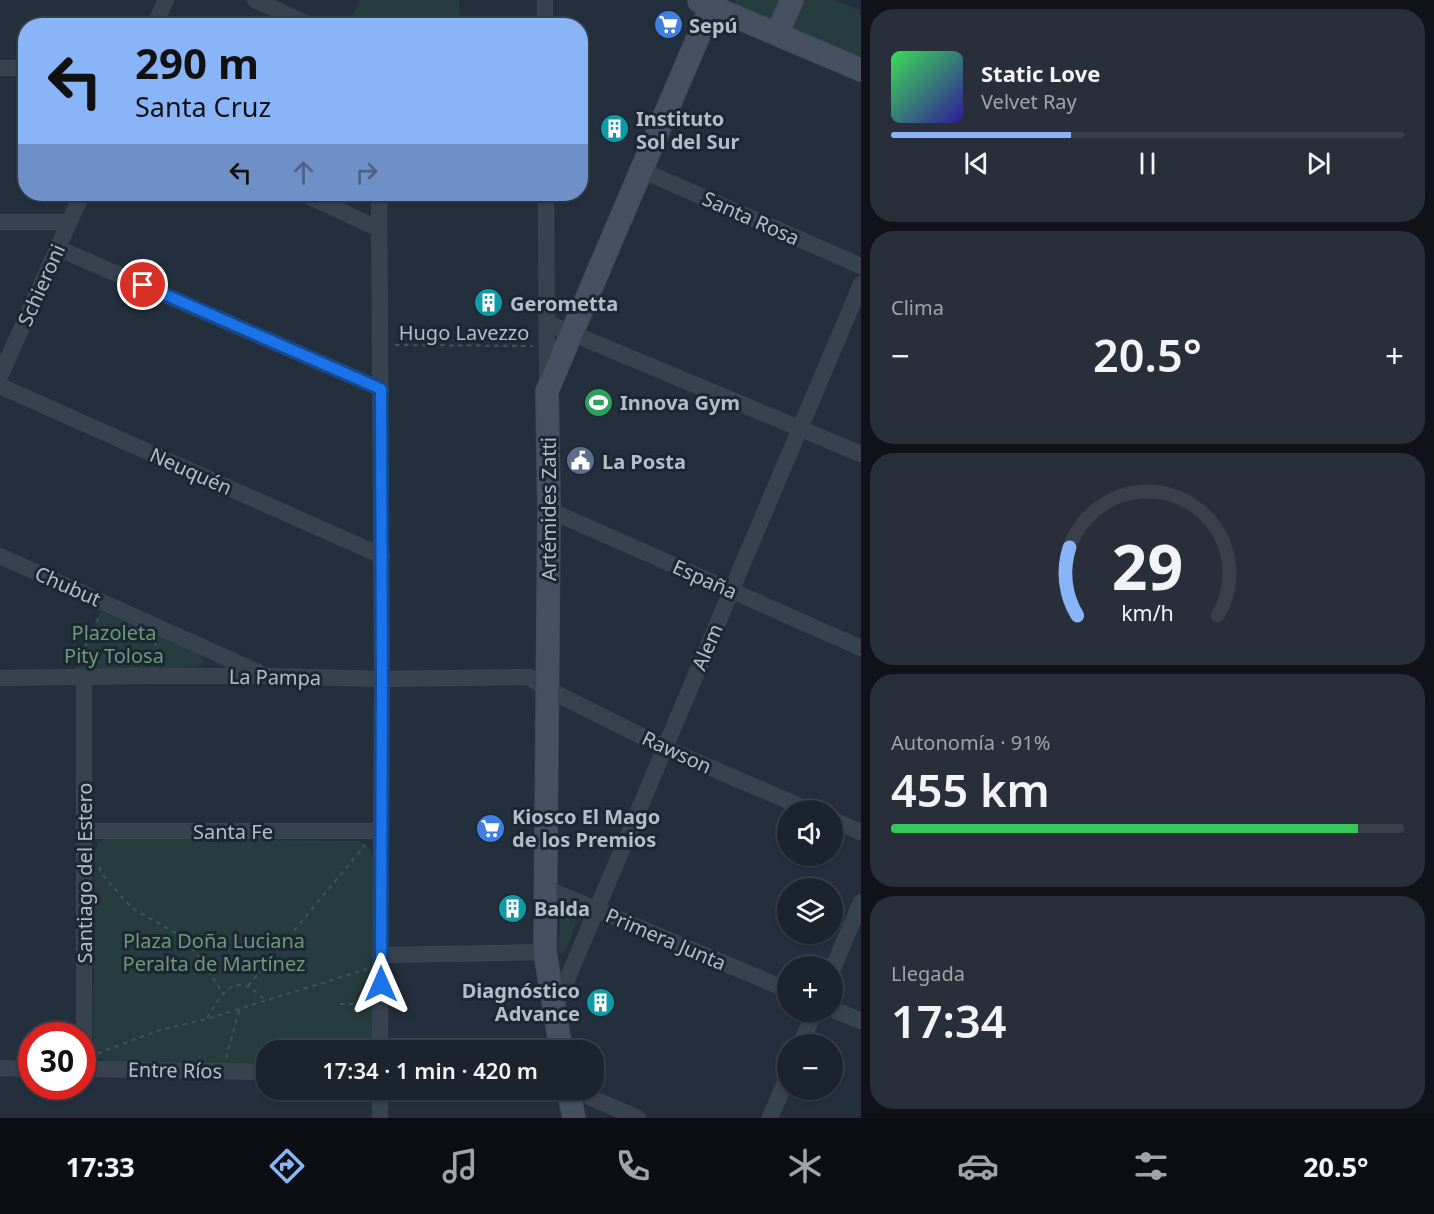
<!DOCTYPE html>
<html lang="es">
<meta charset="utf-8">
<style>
:root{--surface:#1b232e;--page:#282f3a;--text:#f1f3f6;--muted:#a0a4aa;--line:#39404a;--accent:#8ab4f8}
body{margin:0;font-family:"Noto Sans",sans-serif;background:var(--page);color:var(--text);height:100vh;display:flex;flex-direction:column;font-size:22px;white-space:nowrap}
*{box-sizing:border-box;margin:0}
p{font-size:20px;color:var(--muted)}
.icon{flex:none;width:33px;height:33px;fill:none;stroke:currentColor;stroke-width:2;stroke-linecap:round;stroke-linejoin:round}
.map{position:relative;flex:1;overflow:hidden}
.details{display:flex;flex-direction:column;gap:9px;padding:9px;background:#0f1319;width:573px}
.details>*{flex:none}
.hud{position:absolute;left:18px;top:18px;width:570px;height:183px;border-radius:24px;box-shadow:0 2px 4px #0004,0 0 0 2px var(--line);background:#8ab4f8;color:#111;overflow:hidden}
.controls{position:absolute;left:777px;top:800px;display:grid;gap:12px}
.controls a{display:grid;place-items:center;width:66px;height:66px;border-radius:50%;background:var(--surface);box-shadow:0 2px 4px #0004,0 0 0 2px var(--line);font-size:30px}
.speed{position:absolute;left:18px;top:1022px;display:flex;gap:12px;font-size:30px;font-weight:700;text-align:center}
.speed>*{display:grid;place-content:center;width:78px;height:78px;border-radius:50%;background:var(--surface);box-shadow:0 2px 4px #0004,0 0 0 2px var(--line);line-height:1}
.speed .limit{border:9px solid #d22;background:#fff;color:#111}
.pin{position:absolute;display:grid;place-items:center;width:51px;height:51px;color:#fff;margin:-26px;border:3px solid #fff;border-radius:50%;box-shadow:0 2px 6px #0007}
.me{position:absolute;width:66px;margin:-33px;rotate:0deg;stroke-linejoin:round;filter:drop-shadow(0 0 4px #0008)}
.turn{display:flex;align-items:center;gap:21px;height:126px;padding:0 18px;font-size:27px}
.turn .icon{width:78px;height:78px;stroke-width:2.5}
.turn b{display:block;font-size:42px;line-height:51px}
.lanes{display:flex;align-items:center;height:57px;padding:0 18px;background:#0003;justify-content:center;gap:30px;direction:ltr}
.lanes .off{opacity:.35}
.big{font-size:45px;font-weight:600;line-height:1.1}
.details .card{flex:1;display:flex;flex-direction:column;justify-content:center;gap:9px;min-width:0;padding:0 21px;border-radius:24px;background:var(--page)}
.details .dial{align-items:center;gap:0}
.dial svg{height:156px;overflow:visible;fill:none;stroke:var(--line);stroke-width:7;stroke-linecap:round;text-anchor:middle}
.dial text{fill:var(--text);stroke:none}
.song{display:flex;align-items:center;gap:18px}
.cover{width:72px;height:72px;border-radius:9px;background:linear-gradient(135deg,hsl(130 70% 55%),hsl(250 70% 35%))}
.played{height:6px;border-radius:3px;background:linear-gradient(90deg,var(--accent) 35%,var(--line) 35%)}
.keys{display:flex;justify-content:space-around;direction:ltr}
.heat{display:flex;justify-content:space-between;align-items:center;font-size:33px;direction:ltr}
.charge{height:9px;border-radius:4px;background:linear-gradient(90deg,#34c759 91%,var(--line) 0)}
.trip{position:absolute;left:256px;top:1040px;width:348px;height:60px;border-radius:24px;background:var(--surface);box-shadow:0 2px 4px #0004,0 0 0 2px var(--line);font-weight:600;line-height:60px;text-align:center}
.menu{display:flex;height:96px;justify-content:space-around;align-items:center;background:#0b0e12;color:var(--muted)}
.menu .icon{width:42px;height:42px}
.menu .on{color:var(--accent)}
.menu b{font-size:27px;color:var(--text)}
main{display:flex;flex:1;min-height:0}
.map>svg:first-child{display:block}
.green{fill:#263c3f}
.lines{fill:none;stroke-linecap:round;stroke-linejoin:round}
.street-casing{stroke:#414a57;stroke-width:16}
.secondary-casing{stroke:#414a57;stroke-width:24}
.path{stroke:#3f5557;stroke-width:2;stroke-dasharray:4.5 4.5;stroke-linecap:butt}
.street{stroke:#38414e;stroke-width:15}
.secondary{stroke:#465061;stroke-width:22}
.route-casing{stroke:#114b97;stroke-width:15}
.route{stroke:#1a73e8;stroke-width:10}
.labels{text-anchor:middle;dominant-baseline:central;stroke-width:6;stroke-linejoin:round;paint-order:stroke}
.poi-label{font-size:20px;font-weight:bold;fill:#b4bcc9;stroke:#1d2633;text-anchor:start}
.street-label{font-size:20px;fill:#b4bcc9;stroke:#1d2633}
.park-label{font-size:20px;fill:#6b9a76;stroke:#1d2633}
</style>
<main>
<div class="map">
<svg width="861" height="1118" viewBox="0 0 861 1118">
<rect width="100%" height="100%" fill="#242f3e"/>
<g class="green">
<path d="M 359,0 L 459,0 L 460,25 L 348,25 Z"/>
<path d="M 735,0 L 786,0 L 773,19 C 766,20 740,11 736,5 C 735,3 735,2 735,0 Z"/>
<path d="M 801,0 L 834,0 L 861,11 L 861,60 L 791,30 L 790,23 Z"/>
<path d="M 101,611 L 200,655 L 204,661 L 202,665 L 197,667 L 74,670 Z"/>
<path d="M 109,838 L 358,841 C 368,844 370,848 373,858 L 373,1050 L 267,1050 L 267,1064 L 109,1062 L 97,1056 L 93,1045 L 95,853 L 98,842 Z"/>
<path d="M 566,904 L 576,908 L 579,911 L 579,916 L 565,952 L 561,954 L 559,950 L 560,911 Z"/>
</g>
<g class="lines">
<defs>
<g id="street">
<path d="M 255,0 L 312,26"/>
<path d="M 545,0 L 545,26"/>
<path d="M 154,26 L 166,0"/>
<path d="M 0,68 L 26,68"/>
<path d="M 641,170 L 861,266"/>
<path d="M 304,194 L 379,229"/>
<path d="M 379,194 L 382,679 L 380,1050"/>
<path d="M 546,194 L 547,382"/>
<path d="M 0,222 L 69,222"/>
<path d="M 57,248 L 381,389"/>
<path d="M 547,323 L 861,454"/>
<path d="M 0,376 L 82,194"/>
<path d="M 0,386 L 382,556"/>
<path d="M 549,510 L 861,648"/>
<path d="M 0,556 L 260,673"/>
<path d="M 0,678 L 145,676 L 266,676 L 382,679 L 529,677 L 547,689 L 665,748 L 809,810"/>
<path d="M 832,820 L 861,832"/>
<path d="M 84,831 L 381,831"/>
<path d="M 545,888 L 788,990"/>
<path d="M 381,955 L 545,952"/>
<path d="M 832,970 L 861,902"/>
<path d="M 555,1008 L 861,284"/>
<path d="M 832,1009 L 861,1021"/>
<path d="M 801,1044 L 815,1011"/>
<path d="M 0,1068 L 32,1069"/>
<path d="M 82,1069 L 267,1072"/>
<path d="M 84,1069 L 84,677"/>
<path d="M 380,1089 L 380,1118"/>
<path d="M 571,1089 L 638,1118"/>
<path d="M 770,1118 L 788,1076"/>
</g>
<g id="secondary">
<path d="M 699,1 L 861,70"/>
<path d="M 777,34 L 792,0"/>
<path d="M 561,1050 L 545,952 L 549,510 L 547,391 L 714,0"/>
<path d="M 568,1089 L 574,1118"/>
</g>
</defs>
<use href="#street" class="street-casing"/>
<use href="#secondary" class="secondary-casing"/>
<g class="path">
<path d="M 395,345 L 533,346"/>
<path d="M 77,663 L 99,617"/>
<path d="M 150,663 L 156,642"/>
<path d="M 99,867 L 102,874 L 125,901 L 135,910 L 183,937 L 191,946 L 223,993"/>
<path d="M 248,986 L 365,845"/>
<path d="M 340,1004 L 365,1004"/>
<path d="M 207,1018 C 224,991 235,969 265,1000"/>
<path d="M 98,1054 L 101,1052 L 160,1030 L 207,1019 L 367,969"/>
<path d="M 226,1058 L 240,1008"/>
</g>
<use href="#street" class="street"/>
<use href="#secondary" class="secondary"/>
</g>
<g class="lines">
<defs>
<path id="route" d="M 143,285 L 381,389 L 382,679 L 381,984"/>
</defs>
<use href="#route" class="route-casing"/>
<use href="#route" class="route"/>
</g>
<defs>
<symbol id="supermarket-disc" viewBox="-11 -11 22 22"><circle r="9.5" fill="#3f7fe0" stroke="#1d2633"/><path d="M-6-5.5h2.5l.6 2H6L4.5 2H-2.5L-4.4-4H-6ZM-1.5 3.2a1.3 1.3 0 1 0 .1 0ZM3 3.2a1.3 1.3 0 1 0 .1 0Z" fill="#fff"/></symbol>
<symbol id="building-disc" viewBox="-11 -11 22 22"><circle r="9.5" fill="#0f9aa8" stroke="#1d2633"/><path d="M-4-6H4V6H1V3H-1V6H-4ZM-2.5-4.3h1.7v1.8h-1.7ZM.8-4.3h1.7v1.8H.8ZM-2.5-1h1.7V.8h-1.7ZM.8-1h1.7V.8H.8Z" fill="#fff"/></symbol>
<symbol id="stadium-disc" viewBox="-11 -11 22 22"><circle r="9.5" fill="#2e9e5b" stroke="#1d2633"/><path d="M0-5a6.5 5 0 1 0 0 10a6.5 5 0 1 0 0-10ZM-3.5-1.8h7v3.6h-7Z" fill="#fff"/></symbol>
<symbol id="civic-disc" viewBox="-11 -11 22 22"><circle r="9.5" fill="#5c6f8a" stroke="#1d2633"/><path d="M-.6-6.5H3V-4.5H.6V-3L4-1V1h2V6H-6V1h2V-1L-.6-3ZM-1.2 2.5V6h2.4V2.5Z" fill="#fff"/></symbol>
</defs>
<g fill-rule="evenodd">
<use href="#supermarket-disc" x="652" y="8" width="33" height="33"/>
<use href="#building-disc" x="598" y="112" width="33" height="33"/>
<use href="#building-disc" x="472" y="286" width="33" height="33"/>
<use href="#stadium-disc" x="582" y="386" width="33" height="33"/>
<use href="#civic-disc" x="564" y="444" width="33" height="33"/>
<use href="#supermarket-disc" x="474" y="812" width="33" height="33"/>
<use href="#building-disc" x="496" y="892" width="33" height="33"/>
<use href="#building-disc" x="584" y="986" width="33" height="33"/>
</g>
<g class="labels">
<g class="poi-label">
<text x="689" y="25">Sepú</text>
<text x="636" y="118">Instituto<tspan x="636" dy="23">Sol del Sur</tspan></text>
<text x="510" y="303">Gerometta</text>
<text x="620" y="402">Innova Gym</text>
<text x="602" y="461">La Posta</text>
<text x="512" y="816">Kiosco El Mago<tspan x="512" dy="23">de los Premios</tspan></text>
<text x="534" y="908">Balda</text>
<text x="580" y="990" text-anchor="end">Diagnóstico<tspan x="580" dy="23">Advance</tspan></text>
</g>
<g class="street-label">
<text transform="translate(751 218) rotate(24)">Santa Rosa</text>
<text transform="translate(41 285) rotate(-66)">Schieroni</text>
<text x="464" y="332">Hugo Lavezzo</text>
<text transform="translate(191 471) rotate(24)">Neuquén</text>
<text transform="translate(548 509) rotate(-90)">Artémides Zatti</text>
<text transform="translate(705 579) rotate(24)">España</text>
<text transform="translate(68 586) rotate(24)">Chubut</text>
<text transform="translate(707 647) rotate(-67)">Alem</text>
<text transform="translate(275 677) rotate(1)">La Pampa</text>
<text transform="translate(677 752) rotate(25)">Rawson</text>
<text x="233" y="831">Santa Fe</text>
<text transform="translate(84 873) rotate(-90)">Santiago del Estero</text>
<text transform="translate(666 939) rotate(23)">Primera Junta</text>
<text transform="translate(175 1070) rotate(1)">Entre Ríos</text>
</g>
<g class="park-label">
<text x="114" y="632">Plazoleta<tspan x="114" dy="23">Pity Tolosa</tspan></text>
<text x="214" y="940">Plaza Doña Luciana<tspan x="214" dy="23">Peralta de Martínez</tspan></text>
</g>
</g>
</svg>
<div class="controls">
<a><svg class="icon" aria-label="sound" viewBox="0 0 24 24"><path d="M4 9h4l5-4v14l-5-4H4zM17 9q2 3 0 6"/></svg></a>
<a><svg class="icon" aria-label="layers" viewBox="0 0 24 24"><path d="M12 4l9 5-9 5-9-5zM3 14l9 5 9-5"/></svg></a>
<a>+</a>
<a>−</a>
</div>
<div class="speed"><div class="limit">30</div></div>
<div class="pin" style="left:143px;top:285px;background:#d93025"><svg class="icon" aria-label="arrive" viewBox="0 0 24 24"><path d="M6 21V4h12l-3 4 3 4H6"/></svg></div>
<svg class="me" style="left:381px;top:984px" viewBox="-20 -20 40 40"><path d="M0-17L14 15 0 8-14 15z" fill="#1a73e8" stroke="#fff" stroke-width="4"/></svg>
<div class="trip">17:34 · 1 min · 420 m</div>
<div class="hud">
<div class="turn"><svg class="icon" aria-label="left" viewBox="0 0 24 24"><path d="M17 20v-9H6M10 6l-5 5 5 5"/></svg><div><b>290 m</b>Santa Cruz</div></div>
<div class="lanes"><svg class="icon" aria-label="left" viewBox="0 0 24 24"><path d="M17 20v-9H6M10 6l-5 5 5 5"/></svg><svg class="icon off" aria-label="ahead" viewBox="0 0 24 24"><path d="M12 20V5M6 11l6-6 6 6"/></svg><svg class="icon off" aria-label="right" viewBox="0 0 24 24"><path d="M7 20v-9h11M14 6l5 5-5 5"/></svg></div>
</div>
</div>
<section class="details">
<div class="card">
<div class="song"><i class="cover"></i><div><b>Static Love</b><p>Velvet Ray</p></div></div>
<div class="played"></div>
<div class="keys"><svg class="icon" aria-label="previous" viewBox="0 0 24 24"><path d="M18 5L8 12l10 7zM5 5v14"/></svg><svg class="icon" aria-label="pause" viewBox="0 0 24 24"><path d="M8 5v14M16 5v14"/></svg><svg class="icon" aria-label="next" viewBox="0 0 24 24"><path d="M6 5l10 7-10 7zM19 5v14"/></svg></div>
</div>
<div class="card"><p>Clima</p>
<div class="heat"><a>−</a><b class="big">20.5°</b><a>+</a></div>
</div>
<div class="card dial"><svg viewBox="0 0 100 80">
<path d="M14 69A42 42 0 1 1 86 69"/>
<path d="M14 69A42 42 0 0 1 10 34" stroke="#8ab4f8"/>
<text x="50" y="56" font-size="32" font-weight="700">29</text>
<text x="50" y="72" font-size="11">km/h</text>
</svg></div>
<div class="card"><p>Autonomía · 91%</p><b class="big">455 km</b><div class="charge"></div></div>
<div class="card"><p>Llegada</p><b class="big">17:34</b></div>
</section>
</main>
<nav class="menu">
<b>17:33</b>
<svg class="icon on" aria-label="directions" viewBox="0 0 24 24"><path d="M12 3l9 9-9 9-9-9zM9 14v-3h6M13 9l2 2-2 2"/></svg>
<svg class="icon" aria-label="music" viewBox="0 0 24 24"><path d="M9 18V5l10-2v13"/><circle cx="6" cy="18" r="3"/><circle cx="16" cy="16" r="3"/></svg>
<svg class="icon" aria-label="phone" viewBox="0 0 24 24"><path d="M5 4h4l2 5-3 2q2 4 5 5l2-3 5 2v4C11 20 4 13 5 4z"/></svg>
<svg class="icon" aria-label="climate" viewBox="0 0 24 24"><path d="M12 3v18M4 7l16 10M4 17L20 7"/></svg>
<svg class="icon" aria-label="car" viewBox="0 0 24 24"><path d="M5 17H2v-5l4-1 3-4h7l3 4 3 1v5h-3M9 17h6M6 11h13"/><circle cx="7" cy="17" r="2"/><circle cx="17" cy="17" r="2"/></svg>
<svg class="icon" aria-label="filters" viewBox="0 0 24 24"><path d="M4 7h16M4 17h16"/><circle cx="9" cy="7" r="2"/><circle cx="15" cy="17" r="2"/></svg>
<b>20.5°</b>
</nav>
